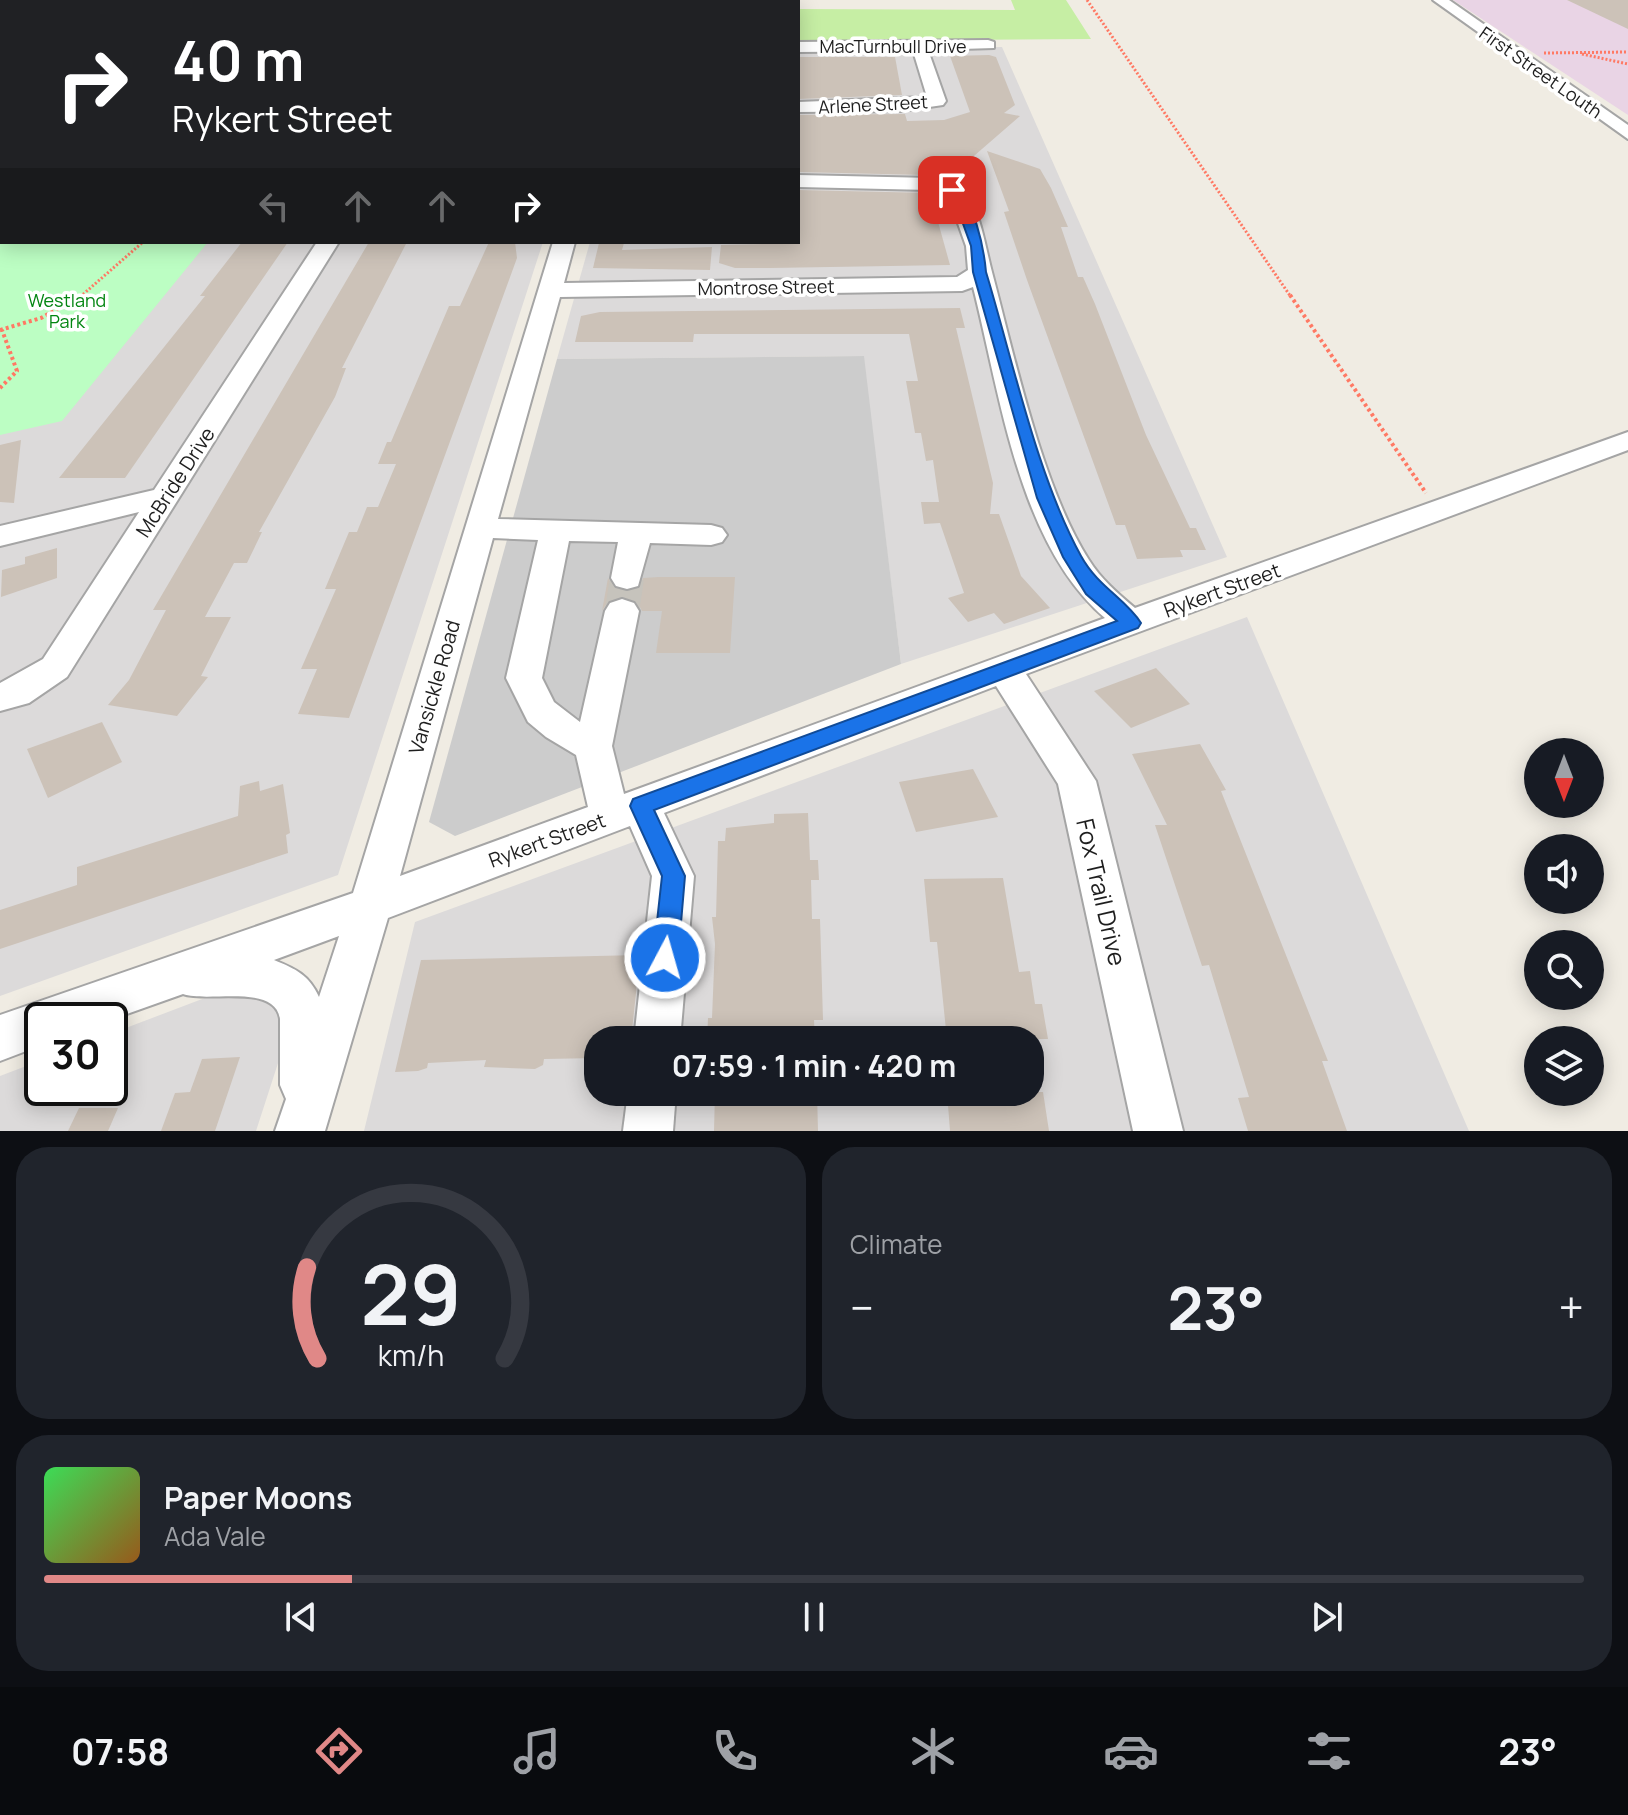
<!DOCTYPE html>
<meta charset="utf-8">
<style>
:root{--surface:#171b24;--page:#20242c;--text:#f1f3f6;--muted:#9ea1a6;--line:#363941;--accent:#e08887}
body{margin:0;font-family:Manrope,sans-serif;background:var(--page);color:var(--text);height:100vh;display:flex;flex-direction:column;font-size:30px;white-space:nowrap}
*{box-sizing:border-box;margin:0}
p{font-size:26px;color:var(--muted)}
.icon{flex:none;width:44px;height:44px;fill:none;stroke:currentColor;stroke-width:2;stroke-linecap:round;stroke-linejoin:round}
.map{position:relative;height:1131px;overflow:hidden}
.panel{display:flex;flex-direction:column;gap:16px;padding:16px;background:#0d0f14;flex:1}
.panel>*{flex:none}
.top-card{position:absolute;left:0px;top:0px;width:800px;height:244px;box-shadow:0 4px 20px #0003;background:#202124;color:#fff;overflow:hidden}
.needle{width:52px;rotate:180deg}
.fabs{position:absolute;left:1524px;top:738px;display:grid;gap:16px}
.fabs a{display:grid;place-items:center;width:80px;height:80px;border-radius:50%;background:var(--surface);box-shadow:0 4px 20px #0003;font-size:40px}
.speed{position:absolute;left:24px;top:1002px;display:flex;gap:16px;font-size:40px;font-weight:700;text-align:center}
.speed>*{display:grid;place-content:center;width:104px;height:104px;border-radius:50%;background:var(--surface);box-shadow:0 4px 20px #0003;line-height:1}
.speed .limit{border:4px solid #111;border-radius:12px;background:#fff;color:#111}
.pin{position:absolute;display:grid;place-items:center;width:68px;height:68px;color:#fff;margin:-34px;border-radius:16px;box-shadow:0 4px 12px #0006}
.me{position:absolute;width:88px;margin:-44px;rotate:6deg;stroke-linejoin:round;filter:drop-shadow(0 0 6px #0008)}
.turn{display:flex;align-items:center;gap:28px;height:168px;padding:0 40px;font-size:36px}
.turn .icon{width:104px;height:104px;stroke-width:2.5}
.turn b{display:block;font-size:56px;line-height:68px}
.lanes{display:flex;align-items:center;height:76px;padding:0 40px;background:#0003;justify-content:center;gap:40px;direction:ltr}
.lanes .off{opacity:.35}
.big{font-size:60px;font-weight:700;line-height:1.1}
.panel .card{flex:1;display:flex;flex-direction:column;justify-content:center;gap:12px;min-width:0;padding:0 28px;border-radius:32px;background:var(--page)}
.panel .dial{align-items:center;gap:0}
.dial svg{height:208px;overflow:visible;fill:none;stroke:var(--line);stroke-width:7;stroke-linecap:round;text-anchor:middle}
.dial text{fill:var(--text);stroke:none}
.song{display:flex;align-items:center;gap:24px}
.cover{width:96px;height:96px;border-radius:12px;background:linear-gradient(135deg,hsl(130 70% 55%),hsl(30 70% 35%))}
.played{height:8px;border-radius:4px;background:linear-gradient(90deg,var(--accent) 20%,var(--line) 20%)}
.keys{display:flex;justify-content:space-around;direction:ltr}
.heat{display:flex;justify-content:space-between;align-items:center;font-size:44px;direction:ltr}
.panel .tiles{flex:1;display:grid;gap:16px;grid-template-columns:1fr 1fr}
.card:last-child{grid-column:span 2}
.trip{position:absolute;left:584px;top:1026px;width:460px;height:80px;border-radius:32px;background:var(--surface);box-shadow:0 4px 20px #0003;font-weight:700;line-height:80px;text-align:center}
.tab-bar{display:flex;height:128px;justify-content:space-around;align-items:center;background:#090b0e;color:var(--muted)}
.tab-bar .icon{width:56px;height:56px}
.tab-bar .selected{color:var(--accent)}
.tab-bar b{font-size:36px;color:var(--text)}
.map>svg:first-child{display:block}
.residential{fill:#dcdada;fill-rule:evenodd}
.industrial{fill:#e9d4e5}
.religious{fill:#ccc}
.grass{fill:#c6eea4}
.park{fill:#bcfec3}
.building{fill:#ccc2b8}
.lines{fill:none;stroke-linecap:round;stroke-linejoin:round}
.minor-tunnel{stroke:#c6c3bc;stroke-width:34;stroke-dasharray:34 17;stroke-linecap:butt}
.minor-casing{stroke:#a5a5a5;stroke-width:4}
.path-far1{stroke:#ff7964;stroke-width:3;stroke-dasharray:2 2;stroke-linecap:butt}
.path{stroke:#ff7964;stroke-width:4;stroke-dasharray:3 3;stroke-linecap:butt}
.minor{fill:#fff;fill-rule:evenodd}
.route{fill:#1a73e8;stroke:#114b97;stroke-width:2}
.labels{text-anchor:middle;dominant-baseline:central;stroke-width:7;stroke-linejoin:round;paint-order:stroke}
.far-street-label{font-size:18px;fill:#1e1e1e;stroke:#fff}
.far-park-label{font-size:18px;fill:#038511;stroke:#fff}
.street-label{font-size:20px;fill:#1e1e1e;stroke:#fff}
.near-street-label{font-size:24px;fill:#1e1e1e;stroke:#fff}
</style>
<div class="map">
<svg width="1628" height="1131" viewBox="0 0 1628 1131">
<rect width="100%" height="100%" fill="#f0ece3"/>
<g class="residential">
<path d="M 0,0 L 621,0 L 2,2 L 0,45 Z"/>
<path d="M 1002,47 L 1227,557 L 901,664 L 863,356 L 557,359 L 590,242 L 798,242 L 798,49 Z"/>
<path d="M 0,59 L 2,242 L 543,242 L 338,875 L 0,996 Z"/>
<path d="M 1247,617 L 1469,1131 L 364,1131 L 415,922 ZM 598,1040 L 1030,1040 L 1030,1092 L 598,1092 Z"/>
<path d="M 239,985 L 292,1020 L 256,1131 L 0,1131 L 0,1076 L 42,1060 L 42,1088 L 110,1088 L 110,1034 Z"/>
</g>
<path class="industrial" d="M 1453,0 L 1628,0 L 1628,115 Z"/>
<path class="religious" d="M 864,356 L 901,664 L 455,836 L 429,822 L 557,359 Z"/>
<path class="grass" d="M 1011,0 L 1066,0 L 1091,39 L 798,41 L 798,9 L 1015,10 Z"/>
<path class="park" d="M 0,235 L 2,242 L 208,242 L 62,421 L 0,435 Z"/>
<g class="building">
<path d="M 1567,0 L 1628,0 L 1628,29 Z"/>
<path d="M 989,55 L 996,57 L 1015,105 L 1004,113 L 1020,116 L 967,162 L 962,161 L 961,165 L 922,162 L 925,175 L 798,172 L 798,115 L 905,114 L 907,121 L 944,120 L 970,112 L 950,56 Z"/>
<path d="M 799,57 L 895,57 L 902,95 L 798,99 Z"/>
<path d="M 987,151 L 1040,169 L 1051,188 L 1068,227 L 1061,227 L 1078,277 L 1083,277 L 1095,304 L 1146,435 L 1190,528 L 1196,528 L 1206,550 L 1180,550 L 1183,557 L 1137,559 L 1125,525 L 1116,525 L 1027,280 L 1004,212 L 1009,211 Z"/>
<path d="M 798,190 L 930,193 L 950,265 L 770,268 L 735,268 L 719,263 L 721,245 L 798,243 Z"/>
<path d="M 242,242 L 288,242 L 125,478 L 59,478 L 205,296 L 200,296 Z"/>
<path d="M 369,242 L 407,242 L 342,368 L 346,368 L 335,397 L 259,532 L 262,532 L 247,563 L 234,563 L 205,617 L 231,617 L 201,676 L 208,677 L 177,716 L 108,705 L 129,680 L 166,610 L 153,610 Z"/>
<path d="M 489,242 L 515,242 L 517,258 L 349,718 L 298,714 L 317,669 L 301,669 L 336,589 L 325,589 L 349,532 L 357,532 L 367,507 L 378,507 L 396,464 L 378,464 L 387,442 L 391,442 L 449,306 L 460,306 Z"/>
<path d="M 599,243 L 624,243 L 622,250 L 712,247 L 710,270 L 593,268 Z"/>
<path d="M 960,308 L 965,328 L 956,328 L 993,483 L 990,514 L 999,514 L 1021,576 L 1050,608 L 1004,624 L 994,613 L 968,622 L 948,598 L 964,593 L 940,523 L 924,524 L 921,502 L 939,502 L 933,460 L 926,461 L 921,433 L 915,433 L 906,381 L 918,381 L 909,334 L 694,334 L 693,342 L 575,342 L 581,316 L 600,312 Z"/>
<path d="M 21,440 L 14,503 L 0,502 L 0,445 Z"/>
<path d="M 57,548 L 57,578 L 1,597 L 2,570 L 25,564 L 25,557 Z"/>
<path d="M 659,577 L 735,577 L 730,653 L 656,653 L 662,611 L 642,611 L 637,601 L 623,596 L 609,600 L 602,611 L 608,578 L 615,589 L 628,592 L 639,589 L 643,578 Z"/>
<path d="M 1156,668 L 1190,704 L 1131,728 L 1094,691 Z"/>
<path d="M 102,722 L 122,762 L 48,798 L 27,749 Z"/>
<path d="M 1200,744 L 1226,790 L 1221,791 L 1328,1061 L 1322,1061 L 1347,1131 L 1248,1131 L 1238,1098 L 1249,1097 L 1209,965 L 1202,966 L 1155,825 L 1167,825 L 1132,754 Z"/>
<path d="M 973,769 L 998,817 L 916,832 L 899,782 Z"/>
<path d="M 259,781 L 260,791 L 283,784 L 290,833 L 286,835 L 288,853 L 0,949 L 0,910 L 77,885 L 77,867 L 238,816 L 240,786 Z"/>
<path d="M 808,813 L 810,860 L 818,860 L 819,880 L 811,880 L 812,919 L 820,919 L 823,1020 L 814,1020 L 815,1040 L 707,1040 L 708,1018 L 712,1018 L 715,944 L 712,917 L 716,917 L 718,841 L 725,841 L 726,828 L 774,823 L 774,814 Z"/>
<path d="M 1003,878 L 1019,972 L 1030,971 L 1035,1004 L 1042,1004 L 1048,1039 L 947,1040 L 937,942 L 930,942 L 924,879 Z"/>
<path d="M 640,955 L 631,1040 L 598,1040 L 598,1058 L 544,1059 L 543,1065 L 535,1069 L 484,1067 L 486,1060 L 428,1063 L 427,1068 L 418,1071 L 395,1072 L 421,960 Z"/>
<path d="M 240,1057 L 215,1131 L 161,1131 L 175,1093 L 190,1092 L 202,1059 Z"/>
<path d="M 715,1092 L 817,1092 L 818,1131 L 714,1131 Z"/>
<path d="M 947,1092 L 1043,1092 L 1049,1131 L 950,1131 Z"/>
<path d="M 79,1108 L 118,1108 L 108,1131 L 68,1131 Z"/>
</g>
<g class="lines">
<path class="minor-tunnel" d="M 622,611 L 627,578"/>
<defs>
<g id="minor">
<rect x="20" y="0" width="14" height="2"/>
<rect x="626" y="0" width="14" height="2"/>
<path d="M 1433,0 L 1449,0 L 1628,125 L 1628,139 Z"/>
<path d="M 988,40 L 994,42 L 994,48 L 928,50 L 946,101 L 943,105 L 902,111 L 798,112 L 798,102 L 927,97 L 913,51 L 798,52 L 798,42 Z"/>
<rect x="0" y="48" width="2" height="10"/>
<path d="M 2,122 L 2,134 L 0,135 L 0,123 Z"/>
<path d="M 798,175 L 932,178 L 965,190 C 982,216 985,247 993,276 C 1015,359 1043,489 1089,560 C 1101,579 1117,593 1135,608 L 1628,432 L 1628,450 L 1026,674 L 1096,781 L 1183,1131 L 1133,1131 L 1058,784 L 996,686 L 664,813 L 694,876 L 680,1040 L 634,1040 L 652,876 L 630,826 L 388,918 L 325,1131 L 275,1131 L 286,1099 L 280,1085 L 280,1019 C 275,983 208,1003 183,994 L 110,1020 L 42,1020 L 42,1045 L 0,1061 L 0,1015 L 353,893 L 553,242 L 575,242 L 564,283 L 957,277 L 968,270 L 966,246 L 949,198 L 929,190 L 798,187 ZM 973,287 C 1000,393 1018,544 1105,618 L 624,794 L 612,746 L 639,611 L 634,603 L 622,599 L 610,603 L 605,611 L 580,722 L 554,702 L 542,678 L 569,541 L 618,542 L 611,578 L 616,586 L 627,589 L 638,586 L 650,543 L 711,545 L 722,542 L 727,535 L 722,528 L 711,525 L 498,519 L 560,297 L 962,291 ZM 493,538 L 538,540 L 506,678 L 528,722 L 546,737 L 576,755 L 588,807 L 400,876 ZM 339,936 L 319,997 C 309,975 296,969 274,960 Z"/>
<rect x="0" y="179" width="2" height="12"/>
<path d="M 317,242 L 339,242 L 67,677 L 29,703 L 0,711 L 0,683 L 43,659 L 139,512 L 0,546 L 0,526 L 154,490 Z"/>
<path d="M 628,1092 L 676,1092 L 673,1131 L 623,1131 Z"/>
</g>
</defs>
<use href="#minor" class="minor-casing"/>
<g class="path-far1">
<path d="M 1087,0 L 1291,297"/>
<path d="M 1544,53 L 1628,52"/>
<path d="M 1582,54 L 1628,64"/>
<path d="M 80,297 L 143,242"/>
</g>
<g class="path">
<path d="M 1290,295 L 1426,493"/>
<path d="M 0,330 L 41,318 L 82,295"/>
<path d="M 0,388 L 17,371 L 2,330"/>
</g>
<use href="#minor" class="minor"/>
</g>
<path class="route" d="M 952,186 C 974,195 984,250 986,272 C 1013,361 1037,476 1081,556 C 1098,587 1126,599 1141,623 L 1138,628 L 654,810 L 685,876 L 678,958 L 674,966 L 665,970 L 656,966 L 653,958 L 662,876 L 630,806 L 633,799 L 1117,621 L 1086,594 L 1063,557 L 1037,498 L 973,272 L 971,246 L 953,196 L 946,190 Z"/>
<g class="labels">
<g class="far-street-label">
<text x="893" y="46">MacTurnbull Drive</text>
<text transform="translate(1541 72) rotate(35)">First Street Louth</text>
<text transform="translate(873 104) rotate(-3)">Arlene Street</text>
<text transform="translate(766 287) rotate(-1)">Montrose Street</text>
</g>
<g class="far-park-label">
<text x="67" y="300">Westland<tspan x="67" dy="21">Park</tspan></text>
</g>
<g class="street-label">
<text transform="translate(175 482) rotate(-57)">McBride Drive</text>
<text transform="translate(1222 590) rotate(-20)">Rykert Street</text>
<text transform="translate(434 687) rotate(-74)">Vansickle Road</text>
<text transform="translate(547 840) rotate(-20)">Rykert Street</text>
</g>
<g class="near-street-label">
<text transform="translate(1102 892) rotate(77)">Fox Trail Drive</text>
</g>
</g>
</svg>
<div class="fabs">
<a><svg class="needle" viewBox="-14 -14 28 28"><path d="M0-13l5 13h-10z" fill="#e53935"/><path d="M0 13l5-13h-10z" fill="#9ea1a6"/></svg></a>
<a><svg class="icon" aria-label="sound" viewBox="0 0 24 24"><path d="M4 9h4l5-4v14l-5-4H4zM17 9q2 3 0 6"/></svg></a>
<a><svg class="icon" aria-label="search" viewBox="0 0 24 24"><circle cx="10" cy="10" r="6"/><path d="M15 15l6 6"/></svg></a>
<a><svg class="icon" aria-label="layers" viewBox="0 0 24 24"><path d="M12 4l9 5-9 5-9-5zM3 14l9 5 9-5"/></svg></a>
</div>
<div class="speed"><div class="limit">30</div></div>
<div class="pin" style="left:952px;top:190px;background:#d93025"><svg class="icon" aria-label="arrive" viewBox="0 0 24 24"><path d="M6 21V4h12l-3 4 3 4H6"/></svg></div>
<svg class="me" style="left:665px;top:958px" viewBox="-20 -20 40 40"><circle r="17" fill="#1a73e8" stroke="#fff" stroke-width="3"/><path d="M0-11L8 9 0 5-8 9z" fill="#fff"/></svg>
<div class="trip">07:59 · 1 min · 420 m</div>
<div class="top-card">
<div class="turn"><svg class="icon" aria-label="right" viewBox="0 0 24 24"><path d="M7 20v-9h11M14 6l5 5-5 5"/></svg><div><b>40 m</b>Rykert Street</div></div>
<div class="lanes"><svg class="icon off" aria-label="left" viewBox="0 0 24 24"><path d="M17 20v-9H6M10 6l-5 5 5 5"/></svg><svg class="icon off" aria-label="ahead" viewBox="0 0 24 24"><path d="M12 20V5M6 11l6-6 6 6"/></svg><svg class="icon off" aria-label="ahead" viewBox="0 0 24 24"><path d="M12 20V5M6 11l6-6 6 6"/></svg><svg class="icon" aria-label="right" viewBox="0 0 24 24"><path d="M7 20v-9h11M14 6l5 5-5 5"/></svg></div>
</div>
</div>
<section class="panel">
<div class="tiles">
<div class="card dial"><svg viewBox="0 0 100 80">
<path d="M14 69A42 42 0 1 1 86 69"/>
<path d="M14 69A42 42 0 0 1 10 34" stroke="#e08887"/>
<text x="50" y="56" font-size="32" font-weight="700">29</text>
<text x="50" y="72" font-size="11">km/h</text>
</svg></div>
<div class="card"><p>Climate</p>
<div class="heat"><a>−</a><b class="big">23°</b><a>+</a></div>
</div>
<div class="card">
<div class="song"><i class="cover"></i><div><b>Paper Moons</b><p>Ada Vale</p></div></div>
<div class="played"></div>
<div class="keys"><svg class="icon" aria-label="previous" viewBox="0 0 24 24"><path d="M18 5L8 12l10 7zM5 5v14"/></svg><svg class="icon" aria-label="pause" viewBox="0 0 24 24"><path d="M8 5v14M16 5v14"/></svg><svg class="icon" aria-label="next" viewBox="0 0 24 24"><path d="M6 5l10 7-10 7zM19 5v14"/></svg></div>
</div>
</div>
</section>
<nav class="tab-bar">
<b>07:58</b>
<svg class="icon selected" aria-label="directions" viewBox="0 0 24 24"><path d="M12 3l9 9-9 9-9-9zM9 14v-3h6M13 9l2 2-2 2"/></svg>
<svg class="icon" aria-label="music" viewBox="0 0 24 24"><path d="M9 18V5l10-2v13"/><circle cx="6" cy="18" r="3"/><circle cx="16" cy="16" r="3"/></svg>
<svg class="icon" aria-label="phone" viewBox="0 0 24 24"><path d="M5 4h4l2 5-3 2q2 4 5 5l2-3 5 2v4C11 20 4 13 5 4z"/></svg>
<svg class="icon" aria-label="climate" viewBox="0 0 24 24"><path d="M12 3v18M4 7l16 10M4 17L20 7"/></svg>
<svg class="icon" aria-label="car" viewBox="0 0 24 24"><path d="M5 17H2v-5l4-1 3-4h7l3 4 3 1v5h-3M9 17h6M6 11h13"/><circle cx="7" cy="17" r="2"/><circle cx="17" cy="17" r="2"/></svg>
<svg class="icon" aria-label="filters" viewBox="0 0 24 24"><path d="M4 7h16M4 17h16"/><circle cx="9" cy="7" r="2"/><circle cx="15" cy="17" r="2"/></svg>
<b>23°</b>
</nav>
